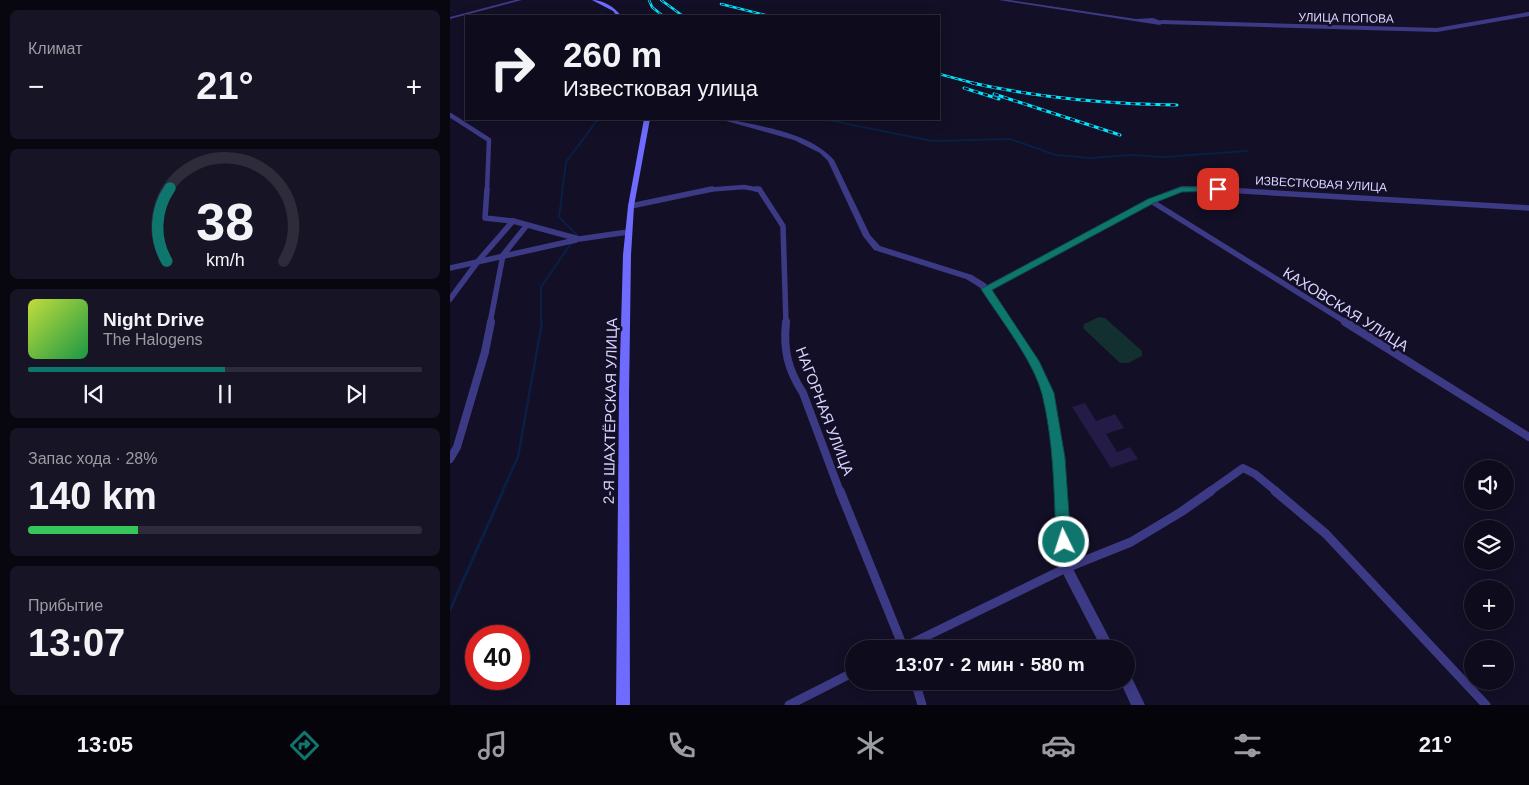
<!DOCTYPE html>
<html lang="ru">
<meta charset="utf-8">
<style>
:root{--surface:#0e0b1c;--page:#171425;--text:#f1f3f6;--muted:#9b9ba3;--line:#2e2b3b;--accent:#0f766e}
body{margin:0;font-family:Arial,sans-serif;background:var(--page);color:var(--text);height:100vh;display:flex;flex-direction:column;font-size:19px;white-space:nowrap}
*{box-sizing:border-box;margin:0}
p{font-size:16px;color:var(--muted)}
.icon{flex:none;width:28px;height:28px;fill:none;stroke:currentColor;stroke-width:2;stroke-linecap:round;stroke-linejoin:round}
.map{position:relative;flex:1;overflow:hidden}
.sheet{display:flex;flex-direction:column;gap:10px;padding:10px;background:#08060f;width:450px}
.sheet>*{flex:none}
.guide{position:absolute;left:15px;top:15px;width:475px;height:105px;border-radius:0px;box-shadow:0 2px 12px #0003,0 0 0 1px var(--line);background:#0e0b1c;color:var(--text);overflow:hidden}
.tools{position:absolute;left:1014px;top:460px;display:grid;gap:10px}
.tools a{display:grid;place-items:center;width:50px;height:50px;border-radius:50%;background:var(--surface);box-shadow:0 2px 12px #0003,0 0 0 1px var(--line);font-size:25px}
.speed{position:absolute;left:15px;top:625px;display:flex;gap:10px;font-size:25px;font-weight:700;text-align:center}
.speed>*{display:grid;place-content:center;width:65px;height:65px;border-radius:50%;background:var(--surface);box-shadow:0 2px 12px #0003,0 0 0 1px var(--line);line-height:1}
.speed .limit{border:8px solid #d22;background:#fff;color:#111}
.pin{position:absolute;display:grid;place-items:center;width:42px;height:42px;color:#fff;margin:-21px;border-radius:10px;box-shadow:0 2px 8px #0006}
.me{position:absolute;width:55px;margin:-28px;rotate:356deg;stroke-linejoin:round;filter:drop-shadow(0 0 4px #0008)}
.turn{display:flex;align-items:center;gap:18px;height:105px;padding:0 15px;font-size:22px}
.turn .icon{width:65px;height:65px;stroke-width:2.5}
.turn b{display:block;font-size:35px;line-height:42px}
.big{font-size:38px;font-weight:700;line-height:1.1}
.sheet .card{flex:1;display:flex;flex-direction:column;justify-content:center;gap:8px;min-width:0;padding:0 18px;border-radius:8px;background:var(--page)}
.sheet .dial{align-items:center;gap:0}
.dial svg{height:130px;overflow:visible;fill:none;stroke:var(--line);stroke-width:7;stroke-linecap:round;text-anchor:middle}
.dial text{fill:var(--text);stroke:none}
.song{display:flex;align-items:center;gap:15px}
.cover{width:60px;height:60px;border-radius:8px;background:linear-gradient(135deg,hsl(70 70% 55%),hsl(140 70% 35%))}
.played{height:5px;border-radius:2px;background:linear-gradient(90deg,var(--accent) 50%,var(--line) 50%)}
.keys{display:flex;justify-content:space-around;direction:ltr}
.heat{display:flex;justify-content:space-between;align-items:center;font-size:28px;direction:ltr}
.charge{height:8px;border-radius:4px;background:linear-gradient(90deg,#34c759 28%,var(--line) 0)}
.trip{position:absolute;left:395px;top:640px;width:290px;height:50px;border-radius:25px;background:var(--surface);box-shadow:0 2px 12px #0003,0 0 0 1px var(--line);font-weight:700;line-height:50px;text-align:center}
.tabs{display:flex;height:80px;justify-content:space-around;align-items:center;background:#06040b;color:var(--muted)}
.tabs .icon{width:35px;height:35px}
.tabs .on{color:var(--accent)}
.tabs b{font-size:22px;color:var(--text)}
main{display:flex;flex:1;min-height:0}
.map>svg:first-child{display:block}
.green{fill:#12302f}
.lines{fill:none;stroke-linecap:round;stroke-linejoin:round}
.stream-far3{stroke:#0a1f44;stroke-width:1}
.stream-far2{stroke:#0a1f44;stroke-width:2}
.stream-far1{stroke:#0a1f44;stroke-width:2.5}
.stream{stroke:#0a1f44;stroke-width:3}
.building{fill:#241b47}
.minor-far4{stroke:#3d3a85;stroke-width:4}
.minor-far3{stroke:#3d3a85;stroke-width:4.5}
.minor-far2{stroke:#3d3a85;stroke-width:5.5}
.minor-far1{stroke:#3d3a85;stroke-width:8}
.minor{stroke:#3d3a85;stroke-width:9}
.tertiary{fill:#3d3a85;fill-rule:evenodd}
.secondary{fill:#6f6bff;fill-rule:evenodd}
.rail-far1-casing{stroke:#00e5ff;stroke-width:2.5}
.rail-casing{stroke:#00e5ff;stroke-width:3}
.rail-far1{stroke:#130f26;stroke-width:1;stroke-dasharray:4;stroke-linecap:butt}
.rail{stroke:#130f26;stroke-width:2;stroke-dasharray:5;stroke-linecap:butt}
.route{fill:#0f766e;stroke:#0a4d48}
.labels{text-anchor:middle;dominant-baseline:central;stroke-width:5;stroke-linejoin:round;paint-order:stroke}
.far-street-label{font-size:12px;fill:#d9d4ff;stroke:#130f26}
.street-label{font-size:15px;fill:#d9d4ff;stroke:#130f26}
</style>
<main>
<section class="sheet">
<div class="card"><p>Климат</p>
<div class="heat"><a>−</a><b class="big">21°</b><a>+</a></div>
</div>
<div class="card dial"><svg viewBox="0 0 100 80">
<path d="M14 69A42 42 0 1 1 86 69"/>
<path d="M14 69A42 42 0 0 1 16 24" stroke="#0f766e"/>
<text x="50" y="56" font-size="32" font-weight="700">38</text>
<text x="50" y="72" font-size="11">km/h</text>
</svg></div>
<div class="card">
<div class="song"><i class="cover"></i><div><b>Night Drive</b><p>The Halogens</p></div></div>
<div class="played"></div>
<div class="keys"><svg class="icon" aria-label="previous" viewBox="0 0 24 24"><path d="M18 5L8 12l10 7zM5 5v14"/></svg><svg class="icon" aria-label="pause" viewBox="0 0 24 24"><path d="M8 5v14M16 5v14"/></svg><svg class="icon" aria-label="next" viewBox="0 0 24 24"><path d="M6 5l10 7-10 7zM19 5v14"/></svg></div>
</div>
<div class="card"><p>Запас хода · 28%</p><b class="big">140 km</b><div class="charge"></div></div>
<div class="card"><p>Прибытие</p><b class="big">13:07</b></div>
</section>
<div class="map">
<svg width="1079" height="705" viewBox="0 0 1079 705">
<rect width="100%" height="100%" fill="#130f26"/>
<path class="green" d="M 649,317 L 655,318 L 692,351 L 692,356 L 678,363 L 670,363 L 633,328 L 634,324 Z"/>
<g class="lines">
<path class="stream-far3" d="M 0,9 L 6,12"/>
<g class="stream-far2">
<path d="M 373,119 L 482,141 L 560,139 L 606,155 L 641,158 L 681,155 L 713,157 L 797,151"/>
<path d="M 125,238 L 127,235 L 109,217 L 116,162 L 148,119"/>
<path d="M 91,323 L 91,287 L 122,242"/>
</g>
<path class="stream-far1" d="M 52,492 L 68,457 L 92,322"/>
<path class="stream" d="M 0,610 L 53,491"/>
</g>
<path class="building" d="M 635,403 L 646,421 L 665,414 L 674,428 L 656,434 L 667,452 L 680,447 L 688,459 L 661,468 L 622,407 Z"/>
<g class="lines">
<path class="minor-far4" d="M 712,22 L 987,30 L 1079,14"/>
<g class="minor-far3">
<path d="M 0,115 L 39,140 L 37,190"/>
<path d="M 255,190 L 294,187 L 310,190"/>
<path d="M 729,190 L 748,188 L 779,190"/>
</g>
<g class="minor-far2">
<path d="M 37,189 L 35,218 L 63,221 L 129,239 L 178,232"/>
<path d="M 306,189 L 309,189 L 333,226 L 336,323"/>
<path d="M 758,189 L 1079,208"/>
<path d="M 701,201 L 897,323"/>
<path d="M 181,206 L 262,189"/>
<path d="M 0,268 L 126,240"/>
<path d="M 536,289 L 701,201 L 731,189 L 738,189"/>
<path d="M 0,299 L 29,260 L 63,221"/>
<path d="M 40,323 L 53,255 L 77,225"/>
</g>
<g class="minor-far1">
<path d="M 336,322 C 333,350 338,370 353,393 L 390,492"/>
<path d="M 895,322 L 1079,437"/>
<path d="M 0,459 L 7,447 L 35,352 L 41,322"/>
<path d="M 759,492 L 793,468 L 805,474 L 827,492"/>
</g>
<g class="minor">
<path d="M 390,491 L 454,649"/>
<path d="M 825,491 L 876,534 L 1036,705"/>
<path d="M 450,649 L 616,568 L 681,542 L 731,512 L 761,491"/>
<path d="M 465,681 L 472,705"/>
<path d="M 339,705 L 404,672"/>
</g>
<g class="tertiary">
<path d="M 65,0 L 72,0 L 0,19 L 0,17 Z"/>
<path d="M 549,0 L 559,0 L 686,19 L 703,18 L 714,22 L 710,25 Z"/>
<path d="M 269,119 L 278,119 C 313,127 359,132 384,160 L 420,235 L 430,246 L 522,275 L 535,283 L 543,291 L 588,362 L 603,393 L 613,458 L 622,567 L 665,649 L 652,649 L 610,568 L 603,458 L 593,393 L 581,365 L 537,295 L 529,287 L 516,279 L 424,250 L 413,236 L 378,161 L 370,153 L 344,140 Z"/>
<path d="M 676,675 L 681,676 L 695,705 L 681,705 L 670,681 L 676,681 Z"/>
</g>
<g class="secondary">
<path d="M 142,0 C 153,0 165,7 171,16 L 167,16 L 163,11 Z"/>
<path d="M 194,119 L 200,119 L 184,206 L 181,255 L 179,395 L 180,705 L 166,705 L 169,395 L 173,255 L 178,206 Z"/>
</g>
<defs>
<g id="rail-far1">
<path d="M 199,0 L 202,7 L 213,16"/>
<path d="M 211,0 L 233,16"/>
<path d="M 271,4 L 319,16"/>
<path d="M 489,74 L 527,84"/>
</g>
<g id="rail">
<path d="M 522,83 C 590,98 658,104 727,105"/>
<path d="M 514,88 L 549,99"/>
<path d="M 544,94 L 670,135"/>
</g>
</defs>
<use href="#rail-far1" class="rail-far1-casing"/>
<use href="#rail" class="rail-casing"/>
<use href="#rail-far1" class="rail-far1"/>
<use href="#rail" class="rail"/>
</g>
<path class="route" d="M 768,187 L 772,189 L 771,191 L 732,192 L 704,203 L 542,290 L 589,361 L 604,393 L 615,458 L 621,542 L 619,547 L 614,549 L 608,547 L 606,542 C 604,493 604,442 592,394 C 583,360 550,319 531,289 L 698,199 L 731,187 Z"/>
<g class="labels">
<g class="far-street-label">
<text transform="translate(896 18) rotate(1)">УЛИЦА ПОПОВА</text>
<text transform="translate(871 184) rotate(3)">ИЗВЕСТКОВАЯ УЛИЦА</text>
</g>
<g class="street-label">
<text transform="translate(896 309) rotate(32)">КАХОВСКАЯ УЛИЦА</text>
<text transform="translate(160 411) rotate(-89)">2-Я ШАХТЁРСКАЯ УЛИЦА</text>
<text transform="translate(375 411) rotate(69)">НАГОРНАЯ УЛИЦА</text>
</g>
</g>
</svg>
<div class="tools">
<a><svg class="icon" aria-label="sound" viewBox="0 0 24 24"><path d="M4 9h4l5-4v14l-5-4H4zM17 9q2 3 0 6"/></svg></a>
<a><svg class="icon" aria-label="layers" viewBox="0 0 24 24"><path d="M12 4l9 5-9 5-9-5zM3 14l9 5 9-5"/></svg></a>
<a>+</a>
<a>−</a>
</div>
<div class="speed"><div class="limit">40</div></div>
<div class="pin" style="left:768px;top:189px;background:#d93025"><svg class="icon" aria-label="arrive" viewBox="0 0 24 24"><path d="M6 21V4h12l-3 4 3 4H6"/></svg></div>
<svg class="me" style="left:614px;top:542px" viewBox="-20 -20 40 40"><circle r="17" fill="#0f766e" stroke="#fff" stroke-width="3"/><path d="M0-11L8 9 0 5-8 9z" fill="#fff"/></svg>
<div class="trip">13:07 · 2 мин · 580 m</div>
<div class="guide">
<div class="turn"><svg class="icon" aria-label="right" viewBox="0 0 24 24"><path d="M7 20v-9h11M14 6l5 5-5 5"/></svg><div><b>260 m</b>Известковая улица</div></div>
</div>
</div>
</main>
<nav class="tabs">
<b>13:05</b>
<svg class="icon on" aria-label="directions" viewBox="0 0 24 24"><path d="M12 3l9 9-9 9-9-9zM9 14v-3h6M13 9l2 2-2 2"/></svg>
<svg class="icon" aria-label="music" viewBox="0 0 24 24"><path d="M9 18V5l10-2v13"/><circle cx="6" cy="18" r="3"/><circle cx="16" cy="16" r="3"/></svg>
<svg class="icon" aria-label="phone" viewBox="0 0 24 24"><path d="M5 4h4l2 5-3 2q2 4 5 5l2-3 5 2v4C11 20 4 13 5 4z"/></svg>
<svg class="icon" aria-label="climate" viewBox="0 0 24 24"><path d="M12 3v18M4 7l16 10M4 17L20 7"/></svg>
<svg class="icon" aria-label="car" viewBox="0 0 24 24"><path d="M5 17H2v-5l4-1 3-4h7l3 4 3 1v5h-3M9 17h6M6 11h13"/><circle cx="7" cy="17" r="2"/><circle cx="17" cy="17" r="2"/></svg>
<svg class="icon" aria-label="filters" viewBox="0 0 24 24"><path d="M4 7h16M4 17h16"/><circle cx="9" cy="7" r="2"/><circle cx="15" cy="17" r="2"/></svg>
<b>21°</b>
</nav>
